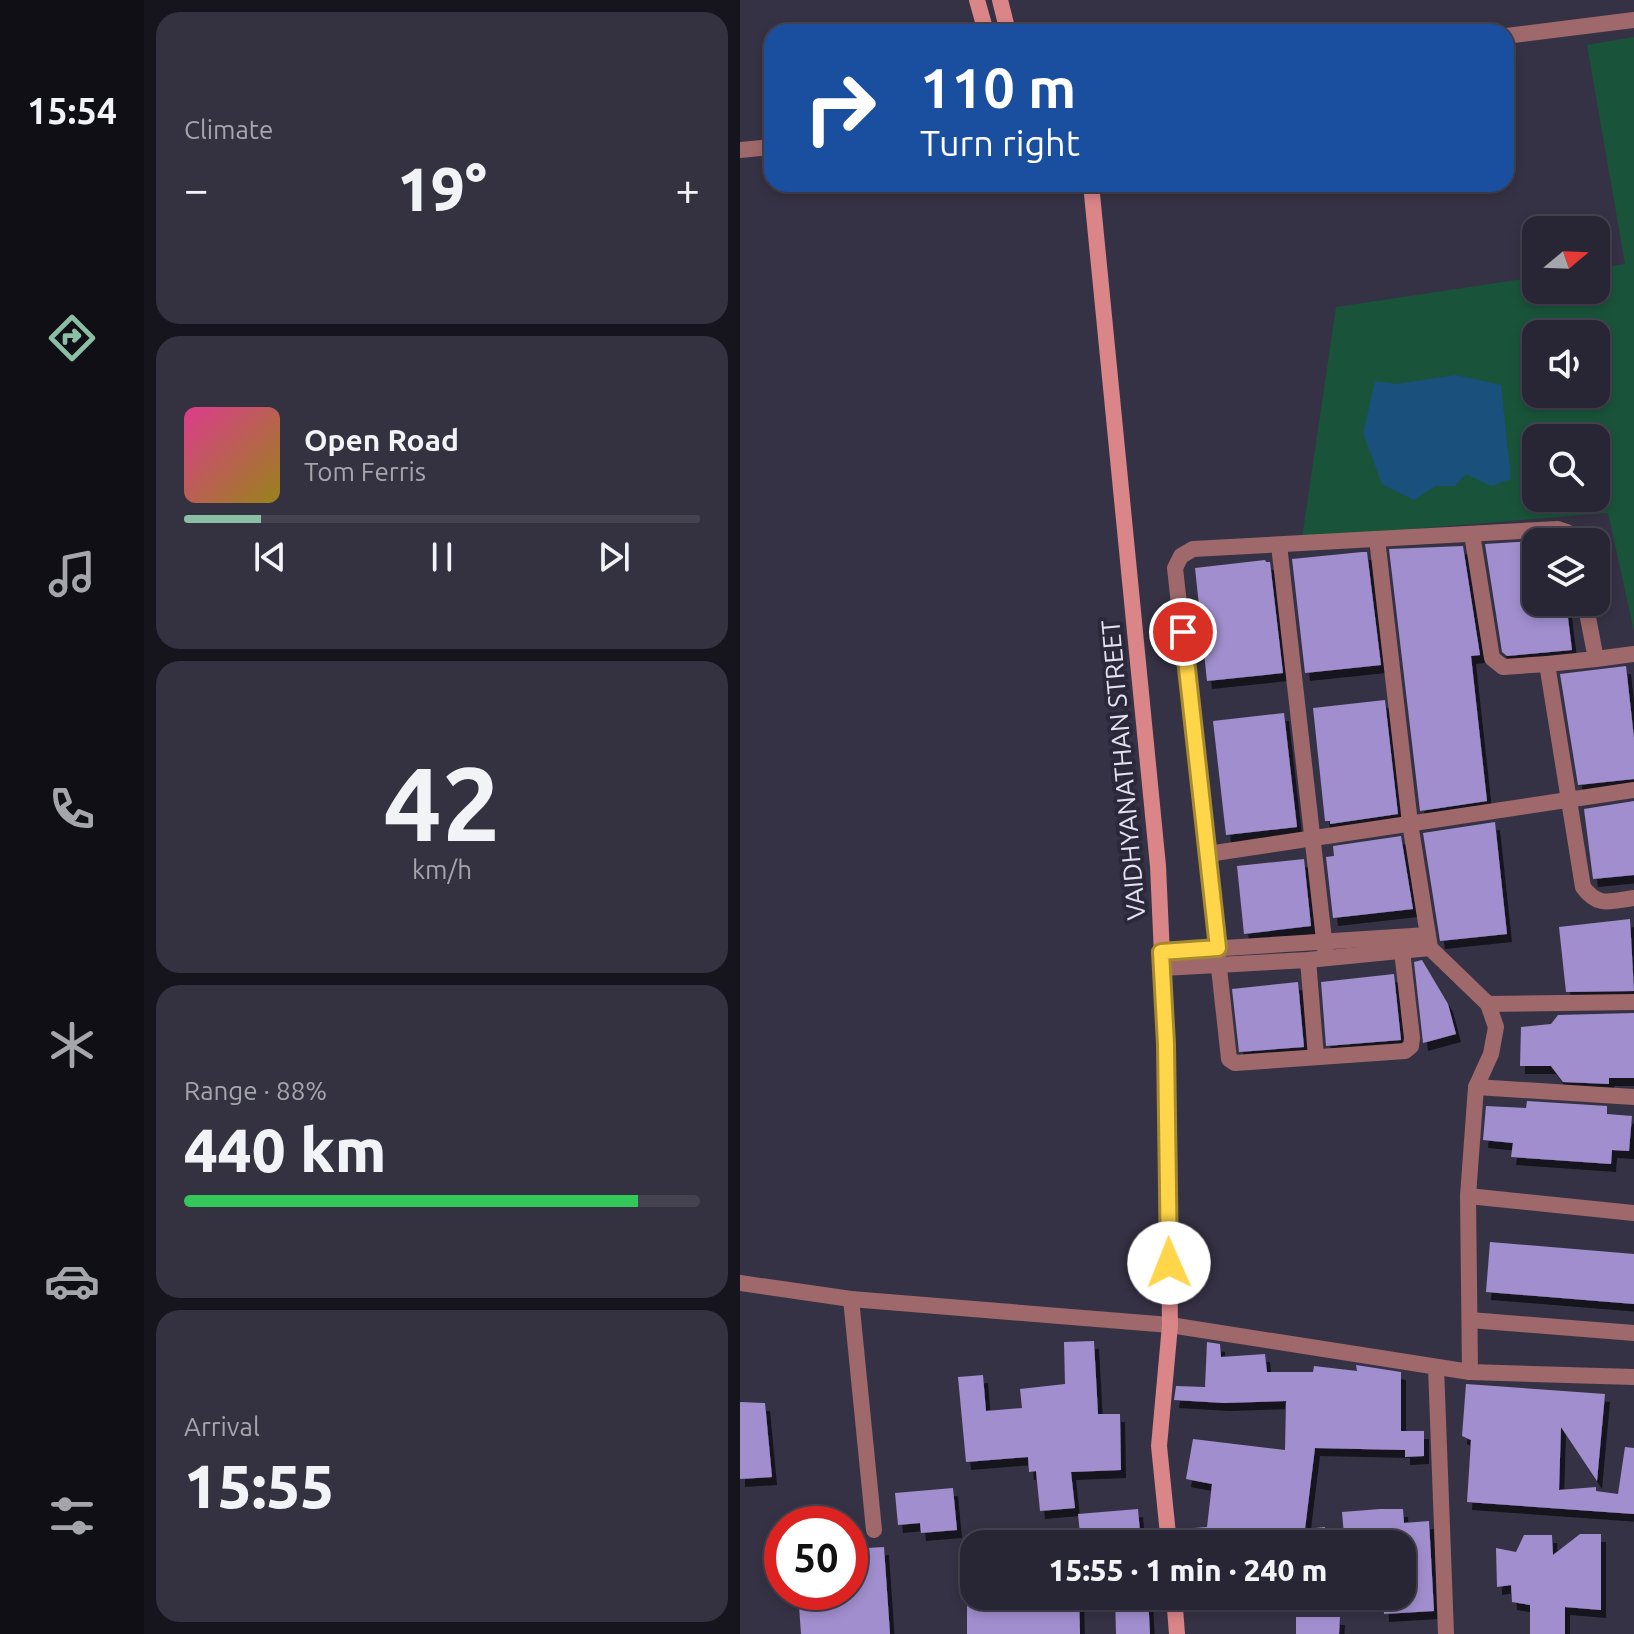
<!DOCTYPE html>
<meta charset="utf-8">
<style>
:root{--surface:#282634;--page:#343240;--text:#f1f3f6;--muted:#a5a5ac;--line:#44434f;--accent:#8abfa5}
body{margin:0;font-family:Ubuntu,sans-serif;background:var(--page);color:var(--text);height:100vh;display:flex;flex-direction:column;font-size:30px;white-space:nowrap}
*{box-sizing:border-box;margin:0}
p{font-size:26px;color:var(--muted)}
.icon{flex:none;width:44px;height:44px;fill:none;stroke:currentColor;stroke-width:2;stroke-linecap:round;stroke-linejoin:round}
.map{position:relative;flex:1;overflow:hidden}
.side{display:flex;flex-direction:column;gap:12px;padding:12px;background:#16151d;width:596px}
.side>*{flex:none}
.hud{position:absolute;left:24px;top:24px;width:750px;height:168px;border-radius:24px;box-shadow:0 4px 12px #0003,0 0 0 2px var(--line);background:#1a4fa0;color:#fff;overflow:hidden}
.needle{width:52px;rotate:71deg}
.fabs{position:absolute;left:782px;top:216px;display:grid;gap:16px}
.fabs a{display:grid;place-items:center;width:88px;height:88px;border-radius:16px;background:var(--surface);box-shadow:0 4px 12px #0003,0 0 0 2px var(--line);font-size:40px}
.speed{position:absolute;left:24px;top:1506px;display:flex;gap:16px;font-size:40px;font-weight:700;text-align:center}
.speed>*{display:grid;place-content:center;width:104px;height:104px;border-radius:50%;background:var(--surface);box-shadow:0 4px 12px #0003,0 0 0 2px var(--line);line-height:1}
.speed .limit{border:12px solid #d22;background:#fff;color:#111}
.pin{position:absolute;display:grid;place-items:center;width:68px;height:68px;color:#fff;margin:-34px;border:4px solid #fff;border-radius:50%;box-shadow:0 2px 8px #0007}
.me{position:absolute;width:88px;margin:-44px;rotate:359deg;stroke-linejoin:round;filter:drop-shadow(0 0 6px #0008)}
.turn{display:flex;align-items:center;gap:28px;height:168px;padding:0 24px;font-size:36px}
.turn .icon{width:104px;height:104px;stroke-width:2.5}
.turn b{display:block;font-size:56px;line-height:68px}
.big{font-size:60px;font-weight:800;line-height:1.1}
.side .widget{flex:1;display:flex;flex-direction:column;justify-content:center;gap:12px;min-width:0;padding:0 28px;border-radius:24px;background:var(--page)}
.side .dial{align-items:center;gap:0}
.dial b{font-size:104px;line-height:1}
.song{display:flex;align-items:center;gap:24px}
.cover{width:96px;height:96px;border-radius:12px;background:linear-gradient(135deg,hsl(330 70% 55%),hsl(50 70% 35%))}
.played{height:8px;border-radius:4px;background:linear-gradient(90deg,var(--accent) 15%,var(--line) 15%)}
.keys{display:flex;justify-content:space-around;direction:ltr}
.heat{display:flex;justify-content:space-between;align-items:center;font-size:44px;direction:ltr}
.charge{height:12px;border-radius:6px;background:linear-gradient(90deg,#34c759 88%,var(--line) 0)}
.trip{position:absolute;left:220px;top:1530px;width:456px;height:80px;border-radius:24px;background:var(--surface);box-shadow:0 4px 12px #0003,0 0 0 2px var(--line);font-weight:800;line-height:80px;text-align:center}
main{display:flex;flex:1;min-height:0}
.tabs{display:flex;flex-direction:column;width:144px;justify-content:space-around;align-items:center;background:#100f15;color:var(--muted)}
.tabs .icon{width:56px;height:56px}
.tabs .selected{color:var(--accent)}
.tabs b{font-size:36px;color:var(--text)}
.map>svg:first-child{display:block}
.green{fill:#19533a;fill-rule:evenodd}
.water{fill:#19507c}
.building{fill:#a08ece;filter:url(#shadow)}
.lines{fill:none;stroke-linecap:round;stroke-linejoin:round}
.minor{stroke:#9f696b;stroke-width:16}
.tertiary{stroke:#9f696b;stroke-width:16}
.secondary{stroke:#da8588;stroke-width:16}
.route-casing{stroke:#a68a30;stroke-width:20}
.route{stroke:#ffd54a;stroke-width:14}
.labels{text-anchor:middle;dominant-baseline:central;stroke-width:8;stroke-linejoin:round;paint-order:stroke}
.street-label{font-size:26px;fill:#e5e2ef;stroke:#2c283b}
</style>
<main>
<nav class="tabs">
<b>15:54</b>
<svg class="icon selected" aria-label="directions" viewBox="0 0 24 24"><path d="M12 3l9 9-9 9-9-9zM9 14v-3h6M13 9l2 2-2 2"/></svg>
<svg class="icon" aria-label="music" viewBox="0 0 24 24"><path d="M9 18V5l10-2v13"/><circle cx="6" cy="18" r="3"/><circle cx="16" cy="16" r="3"/></svg>
<svg class="icon" aria-label="phone" viewBox="0 0 24 24"><path d="M5 4h4l2 5-3 2q2 4 5 5l2-3 5 2v4C11 20 4 13 5 4z"/></svg>
<svg class="icon" aria-label="climate" viewBox="0 0 24 24"><path d="M12 3v18M4 7l16 10M4 17L20 7"/></svg>
<svg class="icon" aria-label="car" viewBox="0 0 24 24"><path d="M5 17H2v-5l4-1 3-4h7l3 4 3 1v5h-3M9 17h6M6 11h13"/><circle cx="7" cy="17" r="2"/><circle cx="17" cy="17" r="2"/></svg>
<svg class="icon" aria-label="filters" viewBox="0 0 24 24"><path d="M4 7h16M4 17h16"/><circle cx="9" cy="7" r="2"/><circle cx="15" cy="17" r="2"/></svg>
</nav>
<section class="side">
<div class="widget"><p>Climate</p>
<div class="heat"><a>−</a><b class="big">19°</b><a>+</a></div>
</div>
<div class="widget">
<div class="song"><i class="cover"></i><div><b>Open Road</b><p>Tom Ferris</p></div></div>
<div class="played"></div>
<div class="keys"><svg class="icon" aria-label="previous" viewBox="0 0 24 24"><path d="M18 5L8 12l10 7zM5 5v14"/></svg><svg class="icon" aria-label="pause" viewBox="0 0 24 24"><path d="M8 5v14M16 5v14"/></svg><svg class="icon" aria-label="next" viewBox="0 0 24 24"><path d="M6 5l10 7-10 7zM19 5v14"/></svg></div>
</div>
<div class="widget dial"><b>42</b><p>km/h</p></div>
<div class="widget"><p>Range · 88%</p><b class="big">440 km</b><div class="charge"></div></div>
<div class="widget"><p>Arrival</p><b class="big">15:55</b></div>
</section>
<div class="map">
<svg width="894" height="1634" viewBox="0 0 894 1634">
<defs>
<filter id="shadow"><feDropShadow dx="5" dy="8" stdDeviation="0" flood-color="#0009"/></filter>
</defs>
<rect width="100%" height="100%" fill="#363245"/>
<path class="green" d="M 894,37 L 894,631 L 868,513 L 562,538 L 596,307 L 796,277 L 796,290 L 856,290 L 856,268 L 885,264 L 847,45 ZM 796,334 L 856,334 L 856,394 L 796,394 ZM 796,438 L 856,438 L 856,498 L 796,498 Z"/>
<path class="water" d="M 716,375 L 761,385 L 771,479 L 751,486 L 726,474 L 715,486 L 695,486 L 674,500 L 642,484 L 623,433 L 635,381 L 656,384 Z"/>
<g class="building">
<path d="M 796,541 L 796,602 L 826,602 L 832,650 L 767,656 L 762,652 L 745,544 Z"/>
<path d="M 723,546 L 740,655 L 731,656 L 747,801 L 680,811 L 649,549 Z"/>
<path d="M 622,552 L 627,552 L 641,665 L 565,673 L 552,559 Z"/>
<path d="M 525,560 L 526,562 L 530,562 L 543,673 L 467,681 L 455,568 Z"/>
<path d="M 886,666 L 894,738 L 894,779 L 838,785 L 820,674 Z"/>
<path d="M 645,700 L 658,814 L 590,824 L 590,821 L 585,821 L 573,708 Z"/>
<path d="M 544,713 L 557,827 L 486,835 L 473,721 Z"/>
<path d="M 894,801 L 894,875 L 853,879 L 844,809 Z"/>
<path d="M 755,822 L 767,934 L 700,941 L 683,833 Z"/>
<path d="M 661,836 L 673,909 L 593,918 L 586,857 L 594,856 L 593,846 Z"/>
<path d="M 564,859 L 571,926 L 504,934 L 497,866 Z"/>
<path d="M 890,919 L 894,991 L 826,992 L 819,927 Z"/>
<path d="M 682,960 L 708,1004 L 716,1034 L 683,1043 L 674,962 Z"/>
<path d="M 654,974 L 661,1040 L 586,1046 L 581,982 Z"/>
<path d="M 558,982 L 564,1047 L 499,1052 L 492,989 Z"/>
<path d="M 894,1013 L 894,1078 L 869,1078 L 869,1084 L 823,1082 L 811,1066 L 780,1066 L 781,1027 L 811,1024 L 818,1015 Z"/>
<path d="M 787,1101 L 867,1106 L 867,1114 L 892,1116 L 889,1151 L 872,1150 L 871,1164 L 771,1157 L 773,1143 L 743,1140 L 746,1106 L 786,1108 Z"/>
<path d="M 750,1242 L 894,1254 L 894,1304 L 746,1292 Z"/>
<path d="M 354,1341 L 358,1414 L 380,1414 L 381,1470 L 331,1472 L 335,1508 L 300,1511 L 296,1471 L 289,1472 L 288,1457 L 226,1462 L 218,1377 L 243,1375 L 246,1411 L 282,1408 L 280,1389 L 325,1384 L 324,1342 Z"/>
<path d="M 467,1342 L 480,1344 L 481,1357 L 525,1354 L 527,1372 L 573,1372 L 574,1366 L 617,1371 L 616,1365 L 661,1372 L 661,1431 L 684,1431 L 684,1456 L 665,1457 L 665,1450 L 575,1448 L 565,1529 L 585,1527 L 586,1544 L 456,1544 L 454,1528 L 467,1527 L 472,1484 L 446,1479 L 453,1439 L 545,1450 L 546,1401 L 484,1403 L 434,1400 L 436,1386 L 465,1387 Z"/>
<path d="M 726,1384 L 865,1394 L 857,1481 L 821,1427 L 819,1490 L 856,1487 L 856,1491 L 878,1494 L 885,1447 L 894,1448 L 894,1514 L 727,1502 L 731,1440 L 722,1436 Z"/>
<path d="M 0,1402 L 25,1403 L 32,1477 L 0,1479 Z"/>
<path d="M 213,1488 L 217,1530 L 181,1533 L 180,1523 L 158,1525 L 155,1493 Z"/>
<path d="M 398,1509 L 401,1544 L 341,1544 L 338,1514 Z"/>
<path d="M 640,1509 L 663,1509 L 664,1523 L 689,1521 L 694,1611 L 644,1614 L 643,1596 L 662,1596 L 662,1544 L 655,1544 L 655,1537 L 647,1538 L 646,1531 L 604,1535 L 602,1512 Z"/>
<path d="M 840,1534 L 861,1534 L 861,1610 L 825,1607 L 825,1634 L 790,1634 L 790,1605 L 772,1602 L 771,1585 L 757,1587 L 756,1548 L 776,1552 L 784,1535 L 812,1535 L 813,1555 Z"/>
<path d="M 144,1547 L 150,1634 L 61,1634 L 58,1592 L 110,1592 L 110,1549 Z"/>
<path d="M 227,1596 L 339,1596 L 340,1634 L 227,1634 Z"/>
<path d="M 375,1596 L 408,1596 L 410,1634 L 376,1634 Z"/>
<path d="M 556,1617 L 600,1617 L 599,1634 L 556,1634 Z"/>
</g>
<g class="lines">
<g class="minor">
<path d="M 766,36 L 894,20"/>
<path d="M 0,150 L 32,147"/>
<path d="M 732,534 L 752,658 L 763,667 L 807,664"/>
<path d="M 637,539 L 670,823 L 690,948 L 748,1004 L 756,1027 L 751,1054 L 736,1087 L 728,1196 L 730,1372"/>
<path d="M 539,545 L 586,957"/>
<path d="M 845,602 L 856,659 L 894,654"/>
<path d="M 856,659 L 807,664 L 843,887 C 858,908 871,901 894,898"/>
<path d="M 468,854 L 894,790"/>
<path d="M 662,951 L 672,1038 L 671,1046 L 665,1051 L 495,1063 L 489,1059 L 435,568 L 441,556 L 453,549 L 818,529 L 827,532 L 834,542"/>
<path d="M 421,952 L 688,935"/>
<path d="M 568,960 L 576,1057"/>
<path d="M 423,968 L 568,960 L 690,948"/>
<path d="M 748,1004 L 894,1002"/>
<path d="M 736,1087 L 894,1097"/>
<path d="M 728,1196 L 894,1213"/>
<path d="M 0,1283 L 111,1299 L 430,1325"/>
<path d="M 111,1299 L 134,1530"/>
<path d="M 730,1320 L 894,1333"/>
</g>
<g class="tertiary">
<path d="M 430,1325 L 730,1372 L 894,1377"/>
<path d="M 696,1367 L 706,1634"/>
</g>
<g class="secondary">
<path d="M 237,0 L 246,32"/>
<path d="M 260,0 L 268,32"/>
<path d="M 351,184 L 418,866 L 426,1044 L 430,1325 L 419,1446 L 429,1544"/>
<path d="M 434,1596 L 437,1634"/>
</g>
</g>
<g class="lines">
<defs>
<path id="route" d="M 429,1263 L 426,1044 L 421,952 L 478,948 L 443,632"/>
</defs>
<use href="#route" class="route-casing"/>
<use href="#route" class="route"/>
</g>
<g class="labels">
<g class="street-label">
<text transform="translate(383 770) rotate(-95)">VAIDHYANATHAN STREET</text>
</g>
</g>
</svg>
<div class="fabs">
<a><svg class="needle" viewBox="-14 -14 28 28"><path d="M0-13l5 13h-10z" fill="#e53935"/><path d="M0 13l5-13h-10z" fill="#a5a5ac"/></svg></a>
<a><svg class="icon" aria-label="sound" viewBox="0 0 24 24"><path d="M4 9h4l5-4v14l-5-4H4zM17 9q2 3 0 6"/></svg></a>
<a><svg class="icon" aria-label="search" viewBox="0 0 24 24"><circle cx="10" cy="10" r="6"/><path d="M15 15l6 6"/></svg></a>
<a><svg class="icon" aria-label="layers" viewBox="0 0 24 24"><path d="M12 4l9 5-9 5-9-5zM3 14l9 5 9-5"/></svg></a>
</div>
<div class="speed"><div class="limit">50</div></div>
<div class="pin" style="left:443px;top:632px;background:#d93025"><svg class="icon" aria-label="arrive" viewBox="0 0 24 24"><path d="M6 21V4h12l-3 4 3 4H6"/></svg></div>
<svg class="me" style="left:429px;top:1263px" viewBox="-20 -20 40 40"><circle r="19" fill="#fff"/><path d="M0-13L10 11 0 6-10 11z" fill="#ffd54a"/></svg>
<div class="trip">15:55 · 1 min · 240 m</div>
<div class="hud">
<div class="turn"><svg class="icon" aria-label="right" viewBox="0 0 24 24"><path d="M7 20v-9h11M14 6l5 5-5 5"/></svg><div><b>110 m</b>Turn right</div></div>
</div>
</div>
</main>
